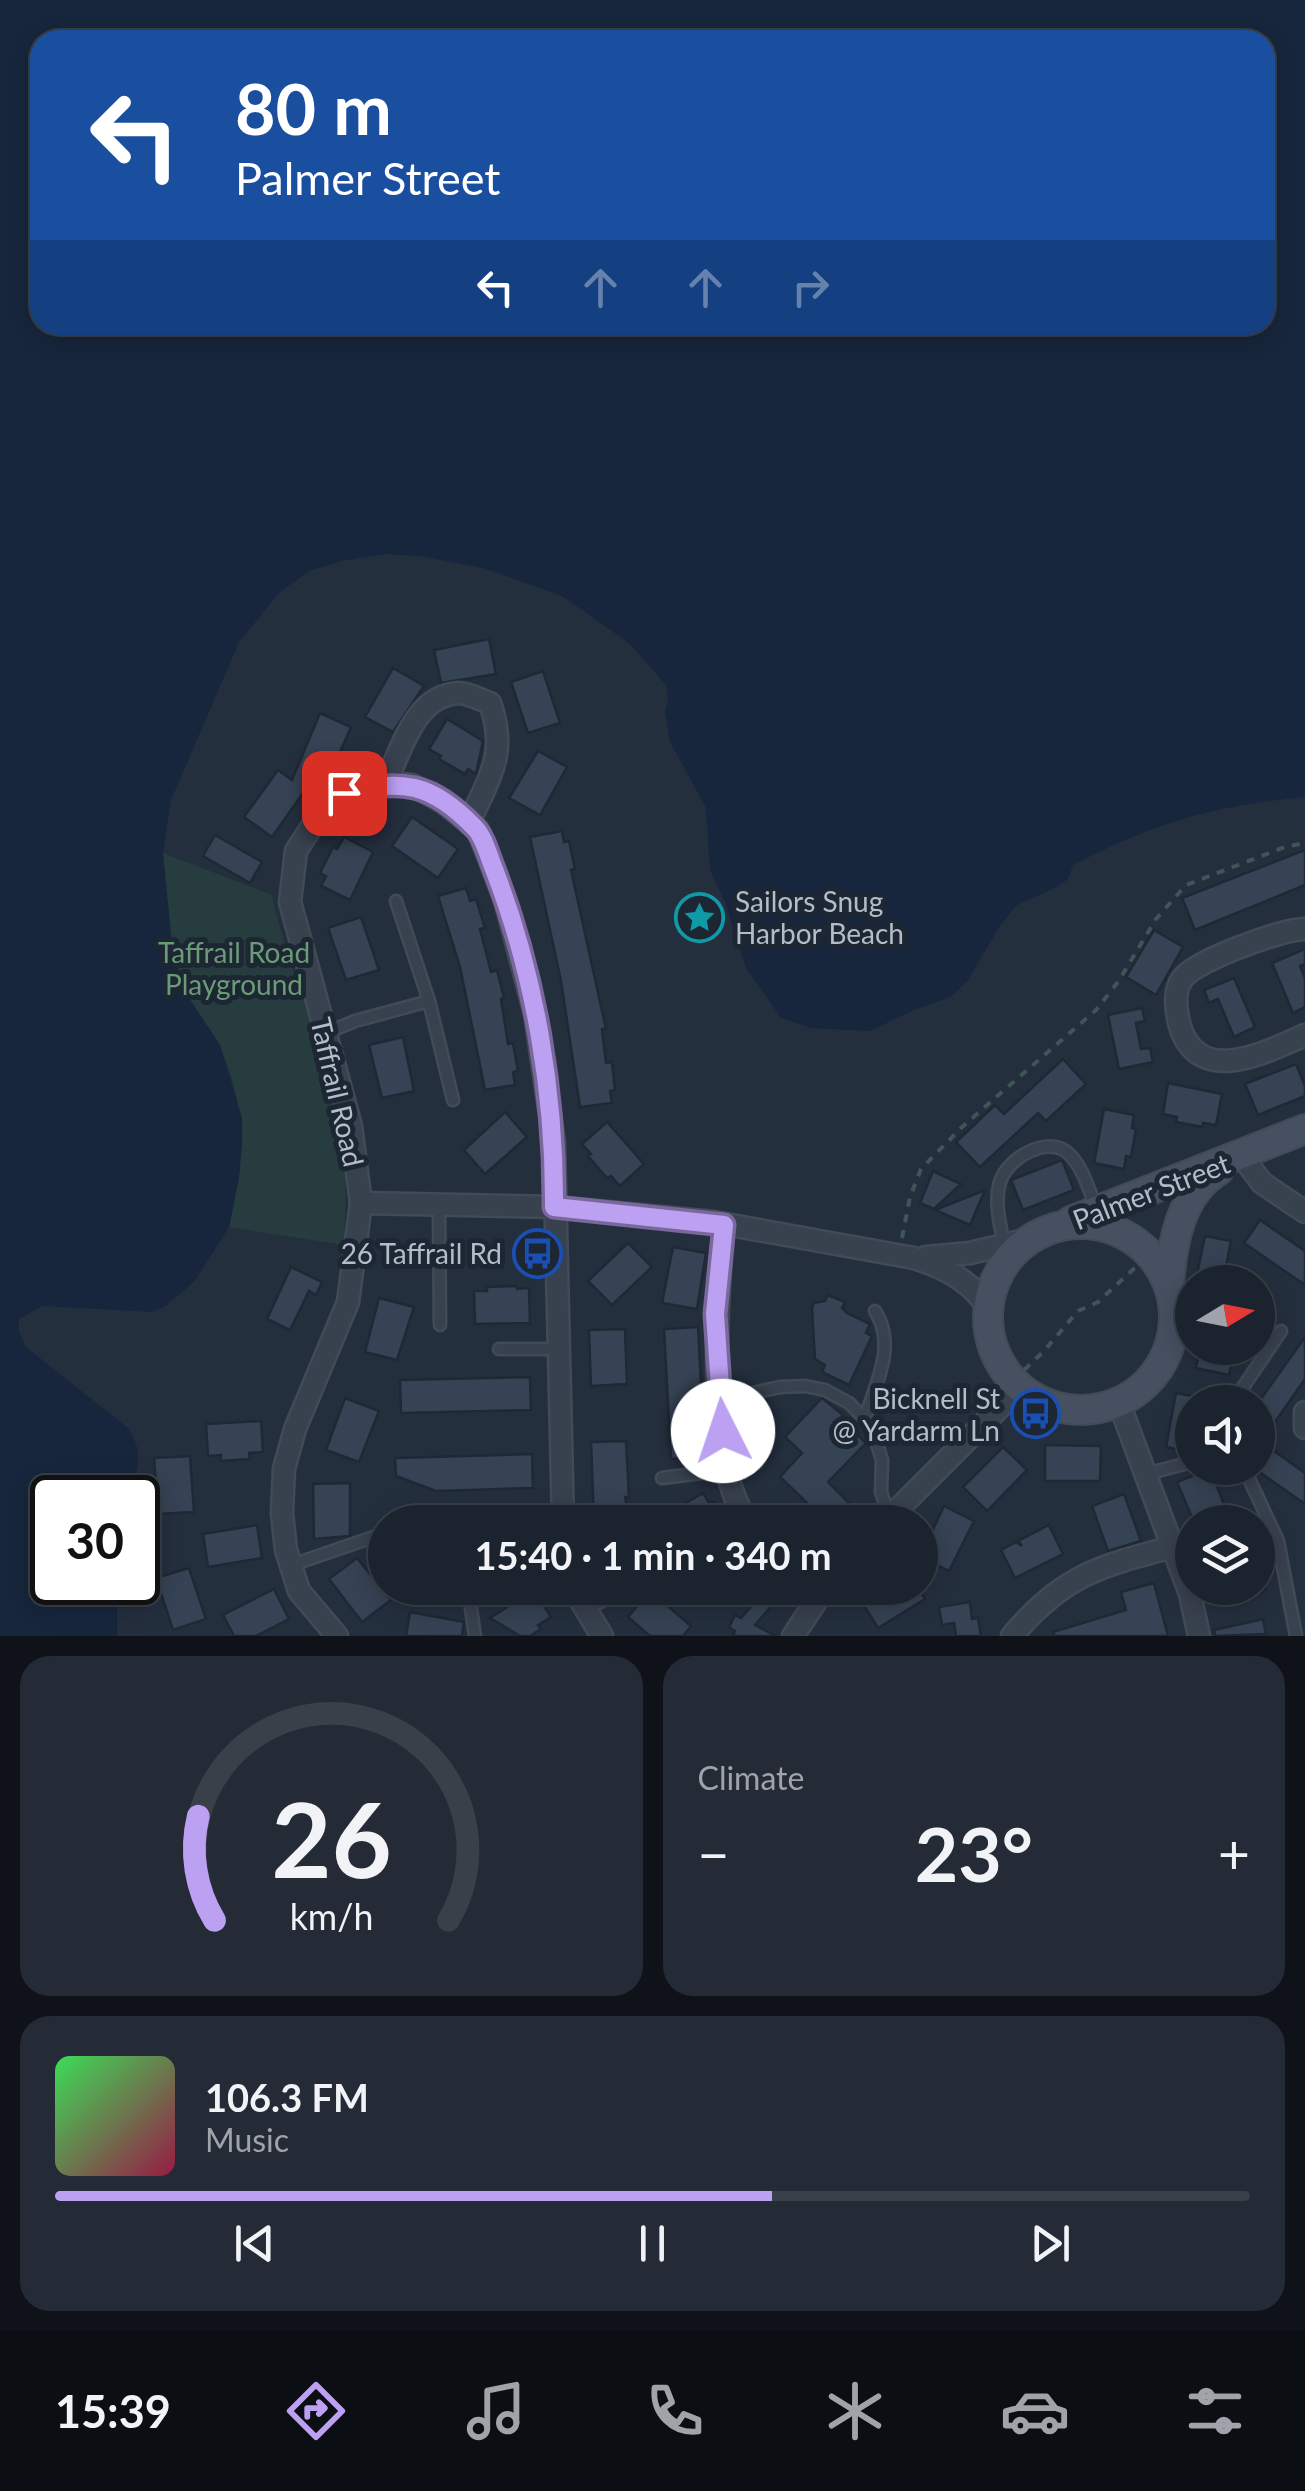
<!DOCTYPE html>
<meta charset="utf-8">
<style>
:root{--surface:#1b232e;--page:#242b36;--text:#f1f3f6;--muted:#a0a4aa;--line:#39404a;--accent:#bca0f2}
body{margin:0;font-family:Lato,sans-serif;background:var(--page);color:var(--text);height:100vh;display:flex;flex-direction:column;font-size:38px;white-space:nowrap}
*{box-sizing:border-box;margin:0}
p{font-size:32px;color:var(--muted)}
.icon{flex:none;width:55px;height:55px;fill:none;stroke:currentColor;stroke-width:2;stroke-linecap:round;stroke-linejoin:round}
.map{position:relative;height:1636px;overflow:hidden}
.side{display:flex;flex-direction:column;gap:20px;padding:20px;background:#0f1319;flex:1}
.side>*{flex:none}
.guide{position:absolute;left:30px;top:30px;width:1245px;height:305px;border-radius:30px;box-shadow:0 5px 25px #0003,0 0 0 2px var(--line);background:#1a4fa0;color:#fff;overflow:hidden}
.needle{width:65px;rotate:80deg}
.buttons{position:absolute;left:1175px;top:1265px;display:grid;gap:20px}
.buttons a{display:grid;place-items:center;width:100px;height:100px;border-radius:50%;background:var(--surface);box-shadow:0 5px 25px #0003,0 0 0 2px var(--line);font-size:50px}
.speed{position:absolute;left:30px;top:1475px;display:flex;gap:20px;font-size:50px;font-weight:700;text-align:center}
.speed>*{display:grid;place-content:center;width:130px;height:130px;border-radius:50%;background:var(--surface);box-shadow:0 5px 25px #0003,0 0 0 2px var(--line);line-height:1}
.speed .limit{border:5px solid #111;border-radius:15px;background:#fff;color:#111}
.pin{position:absolute;display:grid;place-items:center;width:85px;height:85px;color:#fff;margin:-42px;border-radius:20px;box-shadow:0 5px 15px #0006}
.me{position:absolute;width:110px;margin:-55px;rotate:356deg;stroke-linejoin:round;filter:drop-shadow(0 0 8px #0008)}
.turn{display:flex;align-items:center;gap:35px;height:210px;padding:0 40px;font-size:45px}
.turn .icon{width:130px;height:130px;stroke-width:2.5}
.turn b{display:block;font-size:70px;line-height:85px}
.lanes{display:flex;align-items:center;height:95px;padding:0 40px;background:#0003;justify-content:center;gap:50px;direction:ltr}
.lanes .off{opacity:.35}
.big{font-size:75px;font-weight:700;line-height:1.1}
.side .widget{flex:1;display:flex;flex-direction:column;justify-content:center;gap:15px;min-width:0;padding:0 35px;border-radius:30px;background:var(--page)}
.side .dial{align-items:center;gap:0}
.dial svg{height:260px;overflow:visible;fill:none;stroke:var(--line);stroke-width:7;stroke-linecap:round;text-anchor:middle}
.dial text{fill:var(--text);stroke:none}
.song{display:flex;align-items:center;gap:30px}
.cover{width:120px;height:120px;border-radius:15px;background:linear-gradient(135deg,hsl(130 70% 55%),hsl(340 70% 35%))}
.played{height:10px;border-radius:5px;background:linear-gradient(90deg,var(--accent) 60%,var(--line) 60%)}
.keys{display:flex;justify-content:space-around;direction:ltr}
.heat{display:flex;justify-content:space-between;align-items:center;font-size:55px;direction:ltr}
.side .tiles{flex:1;display:grid;gap:20px;grid-template-columns:1fr 1fr}
.widget:last-child{grid-column:span 2}
.trip{position:absolute;left:368px;top:1505px;width:570px;height:100px;border-radius:50px;background:var(--surface);box-shadow:0 5px 25px #0003,0 0 0 2px var(--line);font-weight:700;line-height:100px;text-align:center}
.tab-bar{display:flex;height:160px;justify-content:space-around;align-items:center;background:#0b0e12;color:var(--muted)}
.tab-bar .icon{width:70px;height:70px}
.tab-bar .selected{color:var(--accent)}
.tab-bar b{font-size:45px;color:var(--text)}
.map>svg:first-child{display:block}
.green{fill:#263c3f}
.water{fill:#17263c;fill-rule:evenodd}
.building{fill:#364354;stroke:#1f2835;stroke-width:2.5}
.lines{fill:none;stroke-linecap:round;stroke-linejoin:round}
.lane-casing{stroke:#414a57;stroke-width:15}
.street-casing{stroke:#414a57;stroke-width:25}
.secondary-casing{stroke:#414a57;stroke-width:32}
.path{stroke:#3f5557;stroke-width:4;stroke-dasharray:8 8;stroke-linecap:butt}
.lane{stroke:#38414e;stroke-width:10}
.street{stroke:#38414e;stroke-width:20}
.secondary{stroke:#465061;stroke-width:28}
.route-casing{stroke:#7a689d;stroke-width:25}
.route{stroke:#bca0f2;stroke-width:18}
.labels{text-anchor:middle;dominant-baseline:central;stroke-width:10;stroke-linejoin:round;paint-order:stroke}
.poi-label{font-size:28px;fill:#b4bcc9;stroke:#1d2633;text-anchor:end}
.park-label{font-size:28px;fill:#6b9a76;stroke:#1d2633}
.street-label{font-size:28px;fill:#b4bcc9;stroke:#1d2633}
</style>
<div class="map">
<svg width="1305" height="1636" viewBox="0 0 1305 1636">
<rect width="100%" height="100%" fill="#242f3e"/>
<path class="green" d="M 163,853 L 272,895 C 288,968 320,1035 338,1107 C 348,1152 346,1199 344,1245 L 229,1227 C 243,1161 249,1112 220,1047 C 211,1027 192,1011 183,989 C 166,948 166,897 163,853 Z"/>
<path class="water" d="M 0,0 L 1305,0 L 1305,797 C 1212,806 1156,822 1073,865 L 1068,879 L 1057,887 L 1017,905 L 1001,924 L 968,980 L 951,997 L 914,1010 L 870,1031 L 811,1028 L 781,1018 L 746,968 L 726,905 L 710,870 L 706,808 L 670,742 L 665,712 L 668,699 L 666,685 L 629,643 L 562,596 L 483,568 L 419,556 L 385,554 L 342,561 L 309,571 L 279,593 L 239,642 L 171,800 L 163,853 L 172,944 L 183,989 L 220,1045 L 242,1118 L 242,1145 L 239,1178 L 229,1227 L 195,1281 L 164,1307 L 151,1312 L 42,1306 L 19,1319 L 19,1332 L 26,1347 L 128,1428 C 145,1454 137,1469 130,1497 L 52,1498 L 52,1582 L 117,1583 L 117,1636 L 0,1636 ZM 40,40 L 1265,40 L 1265,325 L 40,325 Z"/>
<g class="building">
<path d="M 489,639 L 496,674 L 441,683 L 434,650 Z"/>
<path d="M 393,668 L 424,686 L 393,732 L 365,717 Z"/>
<path d="M 543,671 L 560,723 L 528,733 L 511,682 Z"/>
<path d="M 320,713 L 351,727 L 329,777 L 318,772 L 272,837 L 244,817 L 278,770 L 292,780 Z"/>
<path d="M 447,719 L 483,741 L 476,774 L 468,769 L 465,774 L 439,759 L 441,756 L 429,749 Z"/>
<path d="M 538,751 L 567,767 L 540,815 L 509,798 Z"/>
<path d="M 412,817 L 458,849 L 438,878 L 392,846 Z"/>
<path d="M 562,831 L 564,842 L 569,841 L 575,869 L 571,870 L 606,1029 L 602,1029 L 606,1063 L 612,1062 L 615,1090 L 610,1091 L 612,1103 L 580,1107 L 561,981 L 530,837 Z"/>
<path d="M 215,835 L 262,862 L 250,883 L 203,856 Z"/>
<path d="M 344,837 L 373,852 L 350,900 L 321,886 L 326,876 L 320,873 L 333,847 L 337,849 Z"/>
<path d="M 1305,850 L 1305,885 L 1195,930 L 1182,898 Z"/>
<path d="M 466,888 L 470,901 L 476,899 L 485,928 L 480,929 L 491,972 L 497,970 L 504,998 L 501,999 L 508,1044 L 513,1043 L 518,1071 L 513,1072 L 515,1085 L 485,1090 L 460,967 L 438,896 Z"/>
<path d="M 361,917 L 379,970 L 346,980 L 328,928 Z"/>
<path d="M 1154,930 L 1183,947 L 1156,995 L 1126,977 Z"/>
<path d="M 1305,949 L 1305,964 L 1300,966 L 1305,978 L 1305,1007 L 1293,1013 L 1272,963 Z"/>
<path d="M 1234,978 L 1255,1027 L 1234,1037 L 1218,999 L 1209,1003 L 1204,990 Z"/>
<path d="M 1142,1008 L 1145,1021 L 1136,1023 L 1141,1049 L 1150,1048 L 1153,1062 L 1119,1069 L 1108,1015 Z"/>
<path d="M 403,1037 L 414,1091 L 382,1098 L 369,1045 Z"/>
<path d="M 1063,1059 L 1086,1084 L 1046,1121 L 1038,1113 L 980,1167 L 956,1142 L 995,1105 L 1004,1114 Z"/>
<path d="M 1296,1064 L 1305,1086 L 1305,1096 L 1258,1115 L 1245,1084 Z"/>
<path d="M 1168,1083 L 1222,1094 L 1216,1125 L 1203,1123 L 1202,1127 L 1176,1122 L 1177,1117 L 1163,1114 Z"/>
<path d="M 1104,1109 L 1134,1115 L 1132,1128 L 1136,1129 L 1131,1157 L 1126,1156 L 1124,1169 L 1094,1163 Z"/>
<path d="M 505,1112 L 527,1137 L 485,1174 L 464,1150 Z"/>
<path d="M 607,1122 L 644,1164 L 620,1186 L 611,1176 L 607,1178 L 588,1156 L 591,1154 L 582,1144 Z"/>
<path d="M 1062,1160 L 1074,1190 L 1023,1210 L 1011,1180 Z"/>
<path d="M 933,1171 L 961,1184 L 934,1209 L 920,1203 Z"/>
<path d="M 985,1190 L 970,1225 L 935,1210 Z"/>
<path d="M 1260,1220 L 1305,1251 L 1305,1285 L 1244,1243 Z"/>
<path d="M 1205,1236 L 1231,1241 L 1223,1282 L 1201,1279 L 1201,1275 L 1197,1274 Z"/>
<path d="M 628,1243 L 652,1267 L 612,1305 L 588,1281 Z"/>
<path d="M 673,1247 L 706,1253 L 697,1309 L 662,1303 Z"/>
<path d="M 291,1267 L 322,1282 L 316,1295 L 309,1291 L 290,1330 L 267,1319 Z"/>
<path d="M 517,1286 L 517,1289 L 529,1288 L 530,1323 L 475,1324 L 474,1291 L 487,1291 L 487,1287 Z"/>
<path d="M 828,1295 L 845,1302 L 842,1308 L 847,1313 L 870,1324 L 866,1333 L 872,1336 L 849,1385 L 822,1372 L 825,1365 L 815,1359 L 812,1308 L 814,1303 L 825,1301 Z"/>
<path d="M 379,1298 L 414,1307 L 397,1360 L 365,1352 Z"/>
<path d="M 698,1327 L 705,1457 L 671,1459 L 664,1329 Z"/>
<path d="M 625,1329 L 627,1384 L 591,1386 L 589,1330 Z"/>
<path d="M 1305,1337 L 1305,1379 L 1261,1442 L 1305,1473 L 1305,1504 L 1258,1471 L 1258,1403 Z"/>
<path d="M 1200,1348 L 1221,1348 L 1219,1358 L 1232,1361 L 1229,1375 L 1196,1368 Z"/>
<path d="M 530,1377 L 531,1410 L 401,1413 L 400,1380 Z"/>
<path d="M 1176,1393 L 1192,1396 L 1192,1452 L 1166,1447 Z"/>
<path d="M 345,1398 L 379,1411 L 359,1462 L 326,1450 Z"/>
<path d="M 822,1398 L 843,1415 L 840,1419 L 866,1443 L 828,1482 L 851,1505 L 834,1522 L 827,1522 L 780,1477 L 802,1453 L 785,1437 Z"/>
<path d="M 261,1421 L 263,1452 L 249,1453 L 250,1459 L 221,1461 L 221,1455 L 208,1456 L 206,1424 Z"/>
<path d="M 626,1441 L 629,1497 L 625,1497 L 630,1522 L 594,1522 L 591,1442 Z"/>
<path d="M 1045,1445 L 1101,1446 L 1100,1481 L 1045,1481 Z"/>
<path d="M 1003,1447 L 1027,1470 L 987,1511 L 963,1487 Z"/>
<path d="M 532,1454 L 533,1488 L 436,1491 L 396,1476 L 395,1458 Z"/>
<path d="M 190,1456 L 194,1512 L 158,1514 L 154,1458 Z"/>
<path d="M 1210,1469 L 1230,1519 L 1222,1522 L 1194,1522 L 1177,1482 Z"/>
<path d="M 350,1483 L 350,1536 L 314,1539 L 313,1484 Z"/>
<path d="M 703,1493 L 709,1503 L 714,1501 L 726,1522 L 699,1522 L 694,1514 L 683,1521 L 676,1509 Z"/>
<path d="M 1124,1494 L 1141,1541 L 1108,1551 L 1092,1506 Z"/>
<path d="M 944,1506 L 974,1521 L 949,1571 L 920,1557 Z"/>
<path d="M 257,1525 L 262,1558 L 208,1567 L 203,1534 Z"/>
<path d="M 1049,1525 L 1063,1554 L 1015,1578 L 1001,1550 L 1016,1542 L 1022,1546 L 1018,1541 Z"/>
<path d="M 357,1558 L 391,1600 L 362,1622 L 329,1579 Z"/>
<path d="M 189,1568 L 206,1619 L 173,1630 L 156,1578 Z"/>
<path d="M 1154,1583 L 1168,1636 L 1054,1636 L 1053,1632 L 1126,1610 L 1121,1592 Z"/>
<path d="M 767,1588 L 787,1588 L 755,1625 L 776,1636 L 733,1636 L 735,1631 L 729,1627 L 735,1615 L 741,1618 Z"/>
<path d="M 878,1588 L 918,1588 L 925,1599 L 878,1628 L 860,1599 Z"/>
<path d="M 1221,1588 L 1265,1588 L 1265,1591 L 1226,1603 Z"/>
<path d="M 274,1589 L 289,1619 L 256,1636 L 234,1636 L 223,1615 Z"/>
<path d="M 534,1590 L 551,1617 L 538,1625 L 541,1629 L 530,1636 L 520,1636 L 490,1618 Z"/>
<path d="M 650,1591 L 691,1626 L 683,1636 L 650,1636 L 628,1617 Z"/>
<path d="M 970,1602 L 972,1619 L 978,1618 L 981,1636 L 956,1636 L 954,1623 L 942,1625 L 939,1607 Z"/>
<path d="M 410,1612 L 464,1622 L 462,1636 L 406,1636 Z"/>
<path d="M 1263,1619 L 1266,1634 L 1215,1636 L 1214,1630 Z"/>
</g>
<g class="lines">
<defs>
<g id="lane">
<path d="M 396,901 L 429,1001 L 453,1100"/>
<path d="M 326,1033 L 355,1021 L 429,1001"/>
<path d="M 439,1206 L 440,1325"/>
<path d="M 1004,1244 C 1000,1225 994,1201 1000,1182 C 1007,1158 1049,1134 1069,1154 C 1083,1167 1090,1193 1097,1210"/>
<path d="M 499,1349 L 557,1349"/>
<path d="M 720,1393 L 744,1395 L 780,1387 L 805,1386 L 825,1390 L 849,1403 L 871,1425 L 882,1460 L 881,1492 L 889,1516"/>
<path d="M 1233,1402 L 1281,1331"/>
<path d="M 865,1418 C 876,1383 897,1345 875,1311"/>
<path d="M 1244,1468 L 1278,1541 L 1296,1636"/>
<path d="M 1146,1474 L 1192,1462"/>
<path d="M 662,1478 L 725,1470"/>
<path d="M 418,1522 L 438,1519 L 442,1522"/>
<path d="M 292,1565 L 385,1533"/>
<path d="M 468,1588 L 475,1636"/>
<path d="M 698,1588 L 712,1599"/>
<path d="M 585,1610 L 627,1588"/>
</g>
<g id="street">
<path d="M 385,783 C 402,750 414,695 459,693 C 468,693 481,700 490,703 C 508,754 489,777 469,823"/>
<path d="M 1305,929 C 1282,929 1197,960 1183,978 C 1173,991 1176,1008 1179,1023 C 1197,1089 1266,1052 1305,1035"/>
<path d="M 1242,1156 L 1262,1183 L 1305,1212"/>
<path d="M 361,1203 L 554,1207 L 714,1222 L 914,1258 C 943,1267 973,1281 988,1309"/>
<path d="M 724,1225 C 717,1293 705,1471 749,1522"/>
<path d="M 926,1257 L 970,1253 L 1029,1239"/>
<path d="M 1119,1403 L 1190,1594 L 1199,1636"/>
<path d="M 1305,1412 L 1305,1428"/>
<path d="M 885,1522 L 1019,1388"/>
<path d="M 573,1588 L 602,1636"/>
<path d="M 337,1636 L 299,1591 L 286,1550 L 282,1513 L 284,1469 L 295,1429 L 348,1302 L 361,1203 L 351,1126 L 290,902 L 296,851 L 313,825 L 344,793 L 385,783 L 412,785 L 443,802 L 478,830 L 505,900 L 535,1014 L 554,1142 L 563,1522"/>
<path d="M 793,1636 L 825,1588"/>
<path d="M 1012,1636 C 1062,1576 1099,1566 1173,1547"/>
</g>
<g id="secondary">
<path d="M 1071,1221 L 1305,1129"/>
<circle cx="1081" cy="1317" r="93"/>
<path d="M 1169,1285 C 1172,1243 1180,1194 1219,1170"/>
</g>
</defs>
<use href="#lane" class="lane-casing"/>
<use href="#street" class="street-casing"/>
<use href="#secondary" class="secondary-casing"/>
<g class="path">
<path d="M 902,1238 L 910,1197 L 921,1169 L 962,1127 L 1096,1010 L 1118,982 L 1156,919 L 1186,885 L 1285,847 L 1305,843"/>
<path d="M 1024,1370 L 1044,1351 L 1078,1311 L 1098,1302 L 1140,1263"/>
</g>
<use href="#lane" class="lane"/>
<use href="#street" class="street"/>
<use href="#secondary" class="secondary"/>
</g>
<g class="lines">
<defs>
<path id="route" d="M 344,793 C 402,779 431,782 475,828 C 484,837 489,857 494,869 C 535,975 555,1094 554,1207 L 724,1225 L 715,1314 L 723,1431"/>
</defs>
<use href="#route" class="route-casing"/>
<use href="#route" class="route"/>
</g>
<defs>
<symbol id="sight-ring" viewBox="-11 -11 22 22"><circle r="9.5" fill="#1d2633" stroke="#0f9aa8" stroke-width="1.5"/><path d="M0-6L1.8-2.2L6-1.7L2.9 1.2L3.7 5.4L0 3.3L-3.7 5.4L-2.9 1.2L-6-1.7L-1.8-2.2Z" fill="#0f9aa8"/></symbol>
<symbol id="bus-ring" viewBox="-11 -11 22 22"><circle r="9.5" fill="#1d2633" stroke="#1a4fb4" stroke-width="1.5"/><path d="M-5-6H5V4H4V6H2V4H-2V6H-4V4H-5ZM-3.5-4V0h7V-4ZM-3.5 1.2v1.5H-2V1.2ZM2 1.2v1.5H3.5V1.2Z" fill="#1a4fb4"/></symbol>
</defs>
<g fill-rule="evenodd">
<use href="#sight-ring" x="672" y="890" width="55" height="55"/>
<use href="#bus-ring" x="510" y="1226" width="55" height="55"/>
<use href="#bus-ring" x="1008" y="1386" width="55" height="55"/>
</g>
<g class="labels">
<g class="poi-label">
<text x="735" y="901" text-anchor="start">Sailors Snug<tspan x="735" dy="32">Harbor Beach</tspan></text>
<text x="502" y="1253">26 Taffrail Rd</text>
<text x="1000" y="1398">Bicknell St<tspan x="1000" dy="32">@ Yardarm Ln</tspan></text>
</g>
<g class="park-label">
<text x="234" y="952">Taffrail Road<tspan x="234" dy="32">Playground</tspan></text>
</g>
<g class="street-label">
<text transform="translate(338 1092) rotate(77)">Taffrail Road</text>
<text transform="translate(1151 1191) rotate(-21)">Palmer Street</text>
</g>
</g>
</svg>
<div class="buttons">
<a><svg class="needle" viewBox="-14 -14 28 28"><path d="M0-13l5 13h-10z" fill="#e53935"/><path d="M0 13l5-13h-10z" fill="#a0a4aa"/></svg></a>
<a><svg class="icon" aria-label="sound" viewBox="0 0 24 24"><path d="M4 9h4l5-4v14l-5-4H4zM17 9q2 3 0 6"/></svg></a>
<a><svg class="icon" aria-label="layers" viewBox="0 0 24 24"><path d="M12 4l9 5-9 5-9-5zM3 14l9 5 9-5"/></svg></a>
</div>
<div class="speed"><div class="limit">30</div></div>
<div class="pin" style="left:344px;top:793px;background:#d93025"><svg class="icon" aria-label="arrive" viewBox="0 0 24 24"><path d="M6 21V4h12l-3 4 3 4H6"/></svg></div>
<svg class="me" style="left:723px;top:1431px" viewBox="-20 -20 40 40"><circle r="19" fill="#fff"/><path d="M0-13L10 11 0 6-10 11z" fill="#bca0f2"/></svg>
<div class="trip">15:40 · 1 min · 340 m</div>
<div class="guide">
<div class="turn"><svg class="icon" aria-label="left" viewBox="0 0 24 24"><path d="M17 20v-9H6M10 6l-5 5 5 5"/></svg><div><b>80 m</b>Palmer Street</div></div>
<div class="lanes"><svg class="icon" aria-label="left" viewBox="0 0 24 24"><path d="M17 20v-9H6M10 6l-5 5 5 5"/></svg><svg class="icon off" aria-label="ahead" viewBox="0 0 24 24"><path d="M12 20V5M6 11l6-6 6 6"/></svg><svg class="icon off" aria-label="ahead" viewBox="0 0 24 24"><path d="M12 20V5M6 11l6-6 6 6"/></svg><svg class="icon off" aria-label="right" viewBox="0 0 24 24"><path d="M7 20v-9h11M14 6l5 5-5 5"/></svg></div>
</div>
</div>
<section class="side">
<div class="tiles">
<div class="widget dial"><svg viewBox="0 0 100 80">
<path d="M14 69A42 42 0 1 1 86 69"/>
<path d="M14 69A42 42 0 0 1 9 37" stroke="#bca0f2"/>
<text x="50" y="56" font-size="32" font-weight="700">26</text>
<text x="50" y="72" font-size="11">km/h</text>
</svg></div>
<div class="widget"><p>Climate</p>
<div class="heat"><a>−</a><b class="big">23°</b><a>+</a></div>
</div>
<div class="widget">
<div class="song"><i class="cover"></i><div><b>106.3 FM</b><p>Music</p></div></div>
<div class="played"></div>
<div class="keys"><svg class="icon" aria-label="previous" viewBox="0 0 24 24"><path d="M18 5L8 12l10 7zM5 5v14"/></svg><svg class="icon" aria-label="pause" viewBox="0 0 24 24"><path d="M8 5v14M16 5v14"/></svg><svg class="icon" aria-label="next" viewBox="0 0 24 24"><path d="M6 5l10 7-10 7zM19 5v14"/></svg></div>
</div>
</div>
</section>
<nav class="tab-bar">
<b>15:39</b>
<svg class="icon selected" aria-label="directions" viewBox="0 0 24 24"><path d="M12 3l9 9-9 9-9-9zM9 14v-3h6M13 9l2 2-2 2"/></svg>
<svg class="icon" aria-label="music" viewBox="0 0 24 24"><path d="M9 18V5l10-2v13"/><circle cx="6" cy="18" r="3"/><circle cx="16" cy="16" r="3"/></svg>
<svg class="icon" aria-label="phone" viewBox="0 0 24 24"><path d="M5 4h4l2 5-3 2q2 4 5 5l2-3 5 2v4C11 20 4 13 5 4z"/></svg>
<svg class="icon" aria-label="climate" viewBox="0 0 24 24"><path d="M12 3v18M4 7l16 10M4 17L20 7"/></svg>
<svg class="icon" aria-label="car" viewBox="0 0 24 24"><path d="M5 17H2v-5l4-1 3-4h7l3 4 3 1v5h-3M9 17h6M6 11h13"/><circle cx="7" cy="17" r="2"/><circle cx="17" cy="17" r="2"/></svg>
<svg class="icon" aria-label="filters" viewBox="0 0 24 24"><path d="M4 7h16M4 17h16"/><circle cx="9" cy="7" r="2"/><circle cx="15" cy="17" r="2"/></svg>
</nav>
